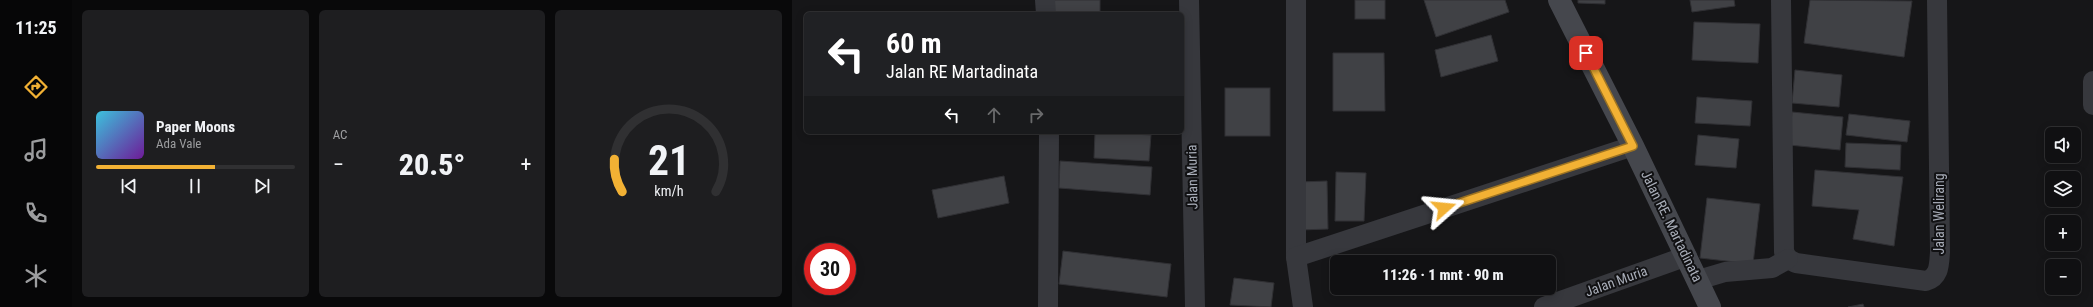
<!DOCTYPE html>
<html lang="id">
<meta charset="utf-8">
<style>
:root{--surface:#101012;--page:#1e1e20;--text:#f1f3f6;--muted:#9c9d9f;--line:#303032;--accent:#f2b134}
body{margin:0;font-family:"Roboto Condensed",sans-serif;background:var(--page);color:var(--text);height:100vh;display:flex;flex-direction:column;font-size:15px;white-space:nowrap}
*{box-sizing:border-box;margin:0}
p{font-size:13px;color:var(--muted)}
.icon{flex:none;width:22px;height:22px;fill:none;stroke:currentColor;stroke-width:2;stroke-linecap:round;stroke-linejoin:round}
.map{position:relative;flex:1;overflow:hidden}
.sheet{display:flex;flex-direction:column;gap:10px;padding:10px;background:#09090a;width:720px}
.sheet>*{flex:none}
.guide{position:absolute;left:12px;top:12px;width:380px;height:122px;border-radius:6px;box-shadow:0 2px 10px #0003,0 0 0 1px var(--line);background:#202124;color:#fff;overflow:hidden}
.controls{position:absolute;left:1253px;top:127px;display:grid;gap:8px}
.controls a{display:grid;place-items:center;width:36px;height:36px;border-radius:6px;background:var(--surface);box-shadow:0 2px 10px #0003,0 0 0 1px var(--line);font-size:20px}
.speed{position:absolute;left:12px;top:243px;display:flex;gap:8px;font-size:20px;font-weight:700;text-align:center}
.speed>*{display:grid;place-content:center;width:52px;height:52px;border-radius:50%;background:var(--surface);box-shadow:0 2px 10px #0003,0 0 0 1px var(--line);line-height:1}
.speed .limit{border:6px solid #d22;background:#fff;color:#111}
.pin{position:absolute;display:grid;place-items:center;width:34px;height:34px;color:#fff;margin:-17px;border-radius:8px;box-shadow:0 2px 6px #0006}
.me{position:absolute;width:44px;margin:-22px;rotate:72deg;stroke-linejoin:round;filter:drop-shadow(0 0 3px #0008)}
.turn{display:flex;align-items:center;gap:14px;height:84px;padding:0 16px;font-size:18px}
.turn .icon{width:52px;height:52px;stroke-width:2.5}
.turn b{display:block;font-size:28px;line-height:34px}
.lanes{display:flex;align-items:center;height:38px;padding:0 16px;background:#0003;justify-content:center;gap:20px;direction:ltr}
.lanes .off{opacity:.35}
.big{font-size:30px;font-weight:800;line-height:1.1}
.sheet .tile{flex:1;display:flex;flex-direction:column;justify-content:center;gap:6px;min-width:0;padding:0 14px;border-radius:6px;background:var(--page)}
.sheet .dial{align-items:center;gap:0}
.dial svg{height:104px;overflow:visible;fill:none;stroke:var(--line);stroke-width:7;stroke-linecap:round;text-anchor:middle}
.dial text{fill:var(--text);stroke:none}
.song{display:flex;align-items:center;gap:12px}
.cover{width:48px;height:48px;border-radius:6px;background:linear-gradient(135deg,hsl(190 70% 55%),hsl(280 70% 35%))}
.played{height:4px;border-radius:2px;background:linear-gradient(90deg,var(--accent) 60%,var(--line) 60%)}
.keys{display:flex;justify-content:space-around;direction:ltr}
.heat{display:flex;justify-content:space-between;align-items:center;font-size:22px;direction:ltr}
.sheet .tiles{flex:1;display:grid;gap:10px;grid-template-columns:repeat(3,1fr)}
.trip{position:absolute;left:538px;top:255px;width:226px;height:40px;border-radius:6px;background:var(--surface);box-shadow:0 2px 10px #0003,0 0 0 1px var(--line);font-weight:800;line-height:40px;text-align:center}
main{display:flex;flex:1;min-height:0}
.tab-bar{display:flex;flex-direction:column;width:72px;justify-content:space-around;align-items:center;background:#060607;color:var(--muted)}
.tab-bar .icon{width:28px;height:28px}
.tab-bar .active{color:var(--accent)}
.tab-bar b{font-size:18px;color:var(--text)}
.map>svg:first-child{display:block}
.building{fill:#404145;stroke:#303034}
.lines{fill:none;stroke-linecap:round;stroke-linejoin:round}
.minor{stroke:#37383d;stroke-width:20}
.secondary{stroke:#45474d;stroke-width:22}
.route-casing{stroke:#9d7322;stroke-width:10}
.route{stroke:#f2b134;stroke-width:7}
.labels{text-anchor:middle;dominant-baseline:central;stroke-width:4;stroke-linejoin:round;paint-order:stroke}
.street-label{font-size:14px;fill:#a8adb8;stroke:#111113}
</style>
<main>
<nav class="tab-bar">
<b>11:25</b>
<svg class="icon active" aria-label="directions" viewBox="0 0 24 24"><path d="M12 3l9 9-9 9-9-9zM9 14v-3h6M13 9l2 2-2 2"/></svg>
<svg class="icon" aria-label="music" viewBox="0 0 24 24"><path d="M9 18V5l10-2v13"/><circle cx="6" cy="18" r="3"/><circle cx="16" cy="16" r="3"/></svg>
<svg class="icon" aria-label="phone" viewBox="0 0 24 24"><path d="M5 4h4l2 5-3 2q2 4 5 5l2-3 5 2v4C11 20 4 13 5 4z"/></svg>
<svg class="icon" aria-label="climate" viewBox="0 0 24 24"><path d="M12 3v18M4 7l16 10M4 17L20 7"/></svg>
</nav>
<section class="sheet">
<div class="tiles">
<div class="tile">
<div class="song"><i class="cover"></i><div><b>Paper Moons</b><p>Ada Vale</p></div></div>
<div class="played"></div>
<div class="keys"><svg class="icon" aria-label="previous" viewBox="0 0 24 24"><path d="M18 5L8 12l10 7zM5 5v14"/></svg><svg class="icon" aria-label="pause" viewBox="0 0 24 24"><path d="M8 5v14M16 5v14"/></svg><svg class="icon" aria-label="next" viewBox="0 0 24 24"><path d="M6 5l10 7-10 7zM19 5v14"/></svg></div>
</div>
<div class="tile"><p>AC</p>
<div class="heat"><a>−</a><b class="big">20.5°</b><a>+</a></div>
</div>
<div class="tile dial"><svg viewBox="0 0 100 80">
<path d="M14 69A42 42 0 1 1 86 69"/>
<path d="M14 69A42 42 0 0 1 8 44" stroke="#f2b134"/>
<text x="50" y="56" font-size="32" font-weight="700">21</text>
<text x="50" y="72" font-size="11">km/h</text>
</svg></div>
</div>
</section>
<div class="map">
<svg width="1301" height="307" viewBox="0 0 1301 307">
<rect width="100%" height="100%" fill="#161618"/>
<g class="building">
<rect x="256" y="0" width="52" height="14"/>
<rect x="563" y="0" width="30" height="19"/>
<path d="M 632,0 L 713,0 L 717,12 L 644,37 Z"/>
<path d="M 786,0 L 813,0 L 813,4 L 786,3 Z"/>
<path d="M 898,0 L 942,0 L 943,6 L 900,12 Z"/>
<path d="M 1018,0 L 1120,1 L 1112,57 L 1012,43 Z"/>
<path d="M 902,22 L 968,24 L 966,63 L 900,60 Z"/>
<path d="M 699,35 L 706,61 L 649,77 L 643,50 Z"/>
<path d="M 541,53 L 592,53 L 593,111 L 541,111 Z"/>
<path d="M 1003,70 L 1050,75 L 1047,107 L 1000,103 Z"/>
<rect x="433" y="88" width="45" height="48"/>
<path d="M 905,97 L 960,101 L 958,126 L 903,123 Z"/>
<path d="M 1000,112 L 1051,117 L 1048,150 L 997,145 Z"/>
<path d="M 1057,114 L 1118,121 L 1115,142 L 1054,135 Z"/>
<path d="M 303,132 L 359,135 L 357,161 L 302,158 Z"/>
<path d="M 906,135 L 947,139 L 944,168 L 903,165 Z"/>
<path d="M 1054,143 L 1109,145 L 1108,170 L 1053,167 Z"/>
<path d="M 268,161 L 360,167 L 358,195 L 267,188 Z"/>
<path d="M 1023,170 L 1111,177 L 1102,246 L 1061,239 L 1067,210 L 1020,206 Z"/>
<path d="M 544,172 L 574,173 L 572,221 L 543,221 Z"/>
<path d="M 212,176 L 217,203 L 146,218 L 140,190 Z"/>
<path d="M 535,181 L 536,229 L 508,230 L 507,182 Z"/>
<path d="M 915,198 L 968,204 L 961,264 L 908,258 Z"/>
<path d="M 271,251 L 379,264 L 375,297 L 267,284 Z"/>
<path d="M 442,278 L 482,283 L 479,307 L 438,305 Z"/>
<path d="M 1071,304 L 1072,307 L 1056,307 Z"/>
</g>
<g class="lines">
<g class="minor">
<path d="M 253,0 L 254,14"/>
<path d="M 397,0 L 403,307"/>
<path d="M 989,0 L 992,252 L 996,259"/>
<path d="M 1301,81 L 1301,105"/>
<path d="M 504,257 L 504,0"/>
<path d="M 996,259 L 1004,263 L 1134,281 C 1148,277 1147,264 1148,252 L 1145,0"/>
<path d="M 906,280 L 933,272 L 980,268 L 996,259"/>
<path d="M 256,307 L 257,132"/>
<path d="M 511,307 L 504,257 L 841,146"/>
<path d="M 752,307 L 895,256"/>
</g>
<path class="secondary" d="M 767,0 L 841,146 L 918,307"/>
</g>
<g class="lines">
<defs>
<path id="route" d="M 652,208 L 841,146 L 794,53"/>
</defs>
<use href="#route" class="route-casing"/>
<use href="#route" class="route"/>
</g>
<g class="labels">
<g class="street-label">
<text transform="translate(400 177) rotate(-91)">Jalan Muria</text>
<text transform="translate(1147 214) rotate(-90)">Jalan Welirang</text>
<text transform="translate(880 226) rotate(64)">Jalan RE. Martadinata</text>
<text transform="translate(824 281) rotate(-20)">Jalan Muria</text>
</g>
</g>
</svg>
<div class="controls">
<a><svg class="icon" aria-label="sound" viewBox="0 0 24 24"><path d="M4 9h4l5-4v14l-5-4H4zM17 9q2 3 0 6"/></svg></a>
<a><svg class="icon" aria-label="layers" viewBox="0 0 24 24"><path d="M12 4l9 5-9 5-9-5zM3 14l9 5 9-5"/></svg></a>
<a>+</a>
<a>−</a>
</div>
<div class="speed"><div class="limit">30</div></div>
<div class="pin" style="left:794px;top:53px;background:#d93025"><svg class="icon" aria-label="arrive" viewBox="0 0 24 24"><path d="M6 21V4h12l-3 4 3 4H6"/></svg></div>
<svg class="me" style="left:652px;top:208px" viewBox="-20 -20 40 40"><path d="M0-17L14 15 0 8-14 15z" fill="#f2b134" stroke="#fff" stroke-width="4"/></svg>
<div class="trip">11:26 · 1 mnt · 90 m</div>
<div class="guide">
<div class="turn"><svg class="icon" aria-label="left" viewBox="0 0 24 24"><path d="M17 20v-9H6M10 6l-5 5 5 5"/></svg><div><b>60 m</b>Jalan RE Martadinata</div></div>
<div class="lanes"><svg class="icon" aria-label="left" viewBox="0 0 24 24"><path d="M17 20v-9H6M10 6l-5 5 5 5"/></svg><svg class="icon off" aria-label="ahead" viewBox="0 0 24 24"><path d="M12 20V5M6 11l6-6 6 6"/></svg><svg class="icon off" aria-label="right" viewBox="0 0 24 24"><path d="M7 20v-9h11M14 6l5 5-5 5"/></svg></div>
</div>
</div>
</main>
